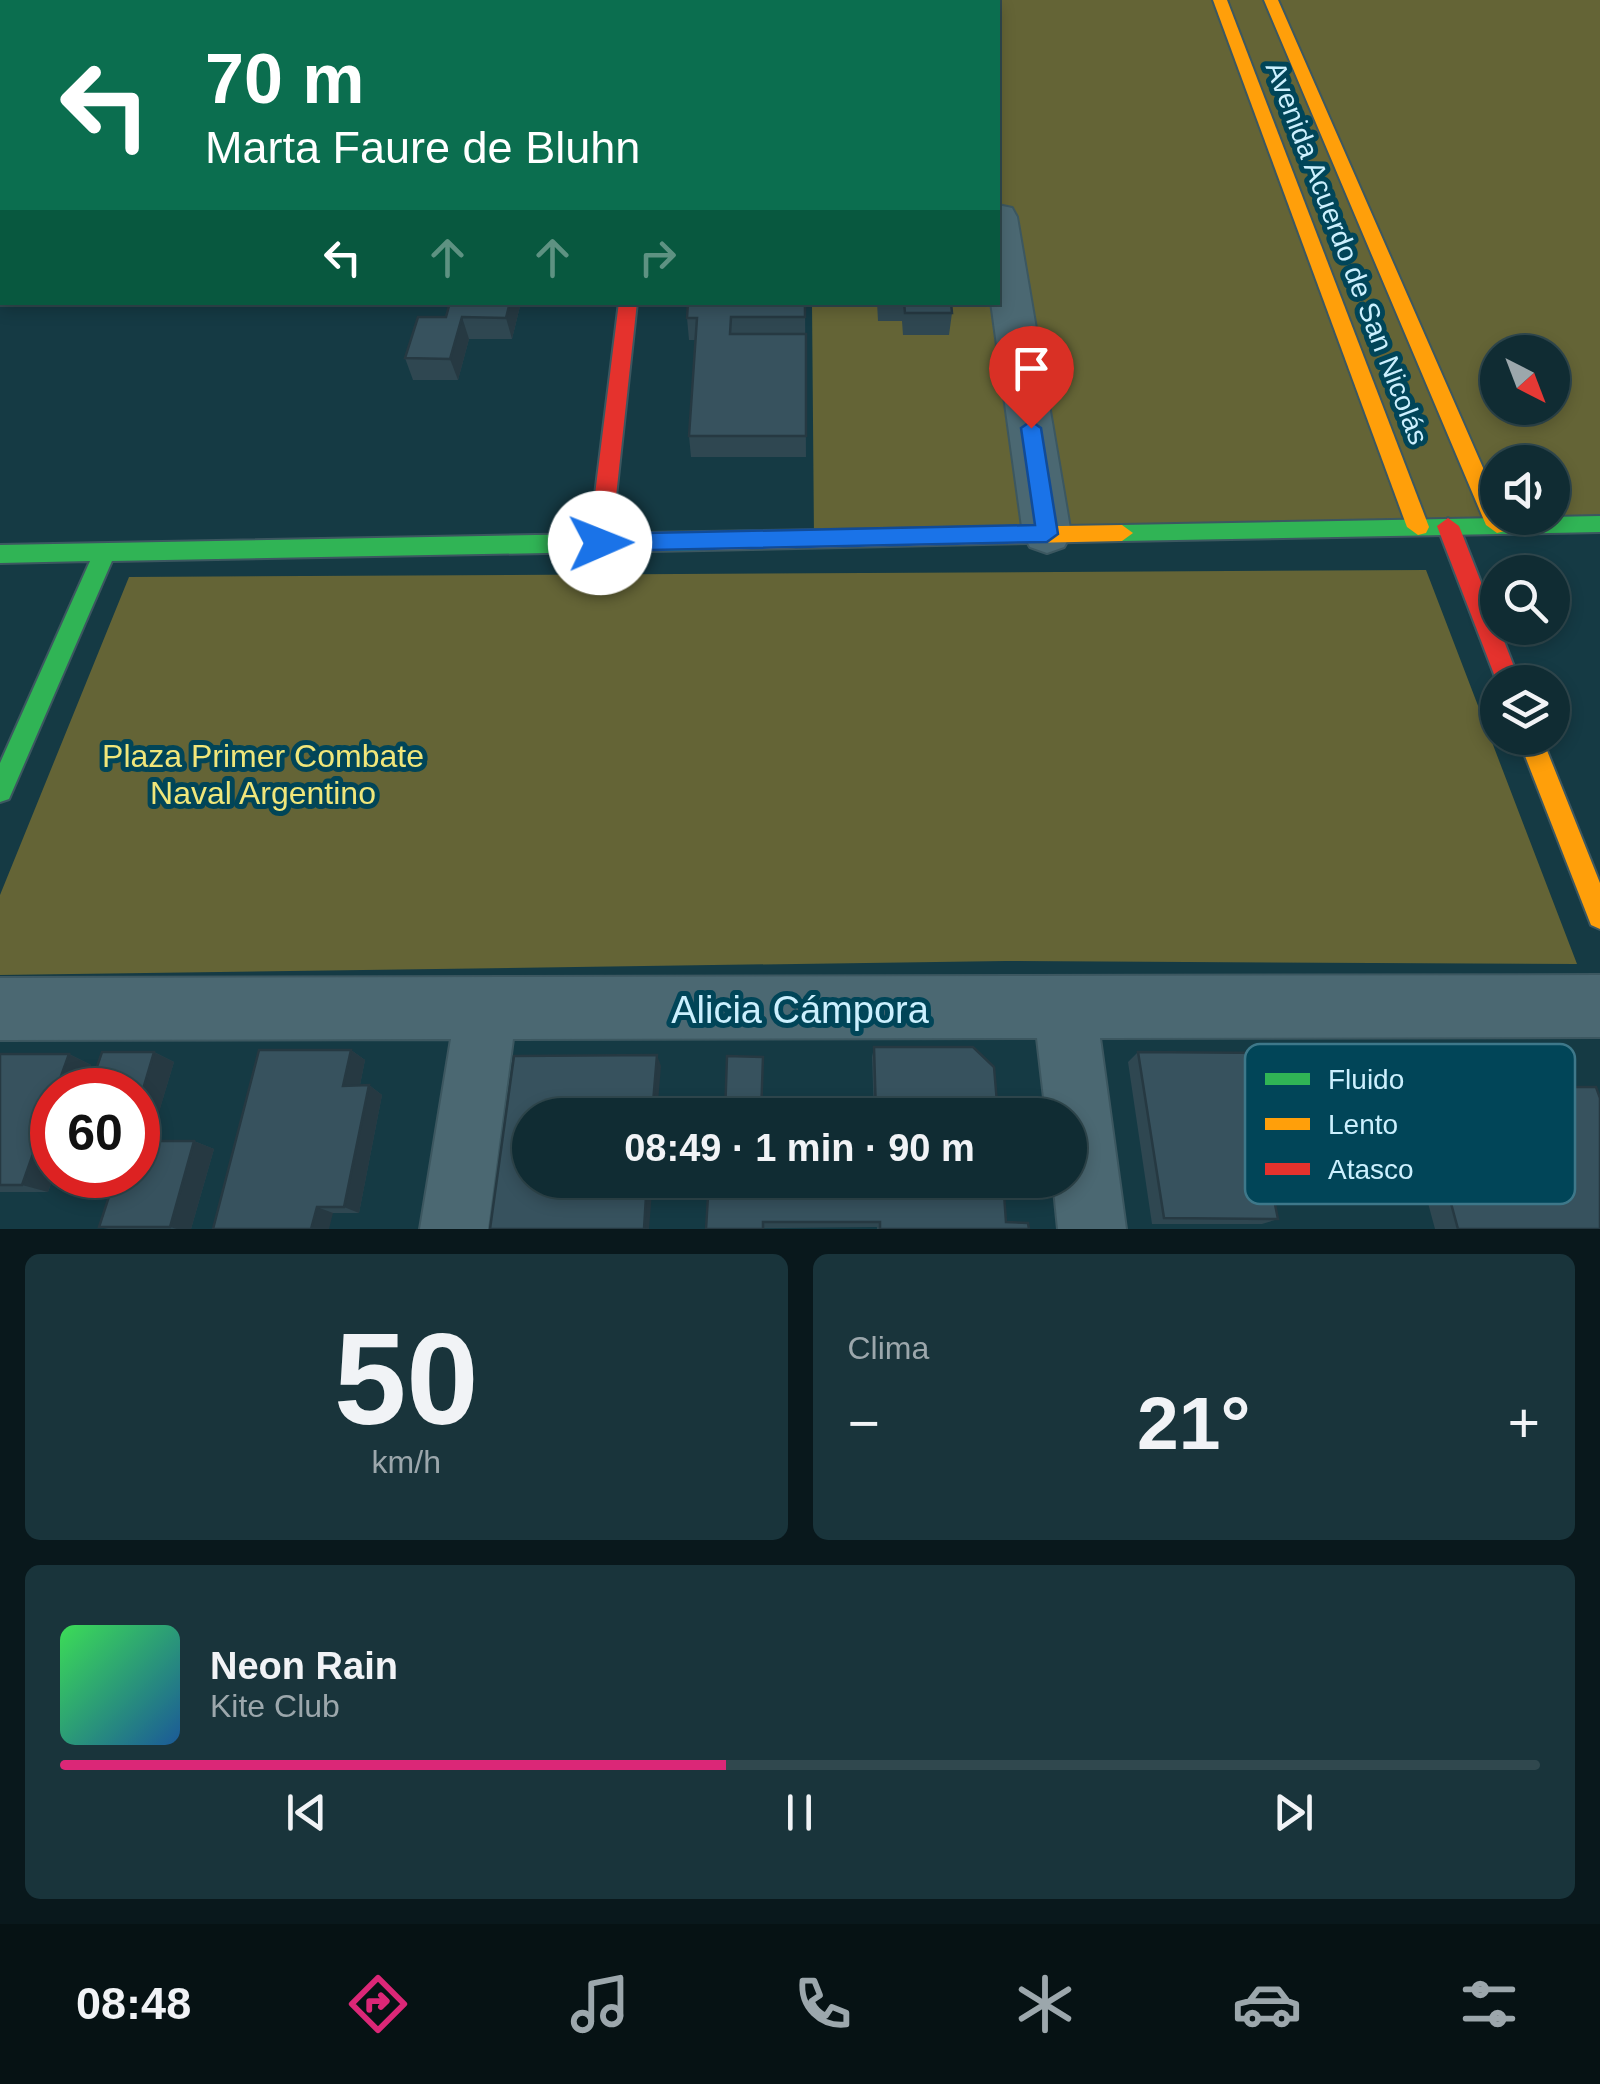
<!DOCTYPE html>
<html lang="es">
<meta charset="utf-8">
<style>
:root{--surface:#102c33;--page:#19343b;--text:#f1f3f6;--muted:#9ca7ac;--line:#30484e;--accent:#db2777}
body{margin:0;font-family:Helvetica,sans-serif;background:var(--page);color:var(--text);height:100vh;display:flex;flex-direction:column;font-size:38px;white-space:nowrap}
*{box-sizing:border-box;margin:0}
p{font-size:32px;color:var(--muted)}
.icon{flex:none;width:55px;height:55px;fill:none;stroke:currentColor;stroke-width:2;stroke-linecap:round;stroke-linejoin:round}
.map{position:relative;height:1229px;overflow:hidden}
.details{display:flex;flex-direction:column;gap:25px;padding:25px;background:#09181c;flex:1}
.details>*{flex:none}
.banner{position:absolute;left:0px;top:0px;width:1000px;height:305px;box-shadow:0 5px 15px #0003,0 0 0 2px var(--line);background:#0b6e4f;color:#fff;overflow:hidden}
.needle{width:65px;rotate:138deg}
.controls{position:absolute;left:1480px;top:335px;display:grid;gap:20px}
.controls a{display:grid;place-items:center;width:90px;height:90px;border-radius:50%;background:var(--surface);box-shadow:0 5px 15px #0003,0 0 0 2px var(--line);font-size:50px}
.speed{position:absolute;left:30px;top:1068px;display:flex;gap:20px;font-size:50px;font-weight:700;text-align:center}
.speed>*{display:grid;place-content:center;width:130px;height:130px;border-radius:50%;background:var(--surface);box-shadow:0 5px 15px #0003,0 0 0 2px var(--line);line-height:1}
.speed .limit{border:15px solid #d22;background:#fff;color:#111}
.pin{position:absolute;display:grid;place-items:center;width:85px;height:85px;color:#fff;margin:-102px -42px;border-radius:50% 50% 50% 0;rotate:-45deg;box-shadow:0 0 10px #0007}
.pin .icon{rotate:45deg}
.me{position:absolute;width:110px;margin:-55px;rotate:89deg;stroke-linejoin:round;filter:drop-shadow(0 0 8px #0008)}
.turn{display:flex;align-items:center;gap:35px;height:210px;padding:0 40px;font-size:45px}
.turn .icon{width:130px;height:130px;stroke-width:2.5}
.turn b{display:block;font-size:70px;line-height:85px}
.lanes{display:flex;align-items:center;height:95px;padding:0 40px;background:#0003;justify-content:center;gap:50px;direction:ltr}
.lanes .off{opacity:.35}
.big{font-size:75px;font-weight:700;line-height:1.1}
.details .card{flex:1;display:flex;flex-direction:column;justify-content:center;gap:15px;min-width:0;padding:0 35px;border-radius:15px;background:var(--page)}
.details .dial{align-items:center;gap:0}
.dial b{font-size:130px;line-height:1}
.song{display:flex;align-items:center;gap:30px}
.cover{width:120px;height:120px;border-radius:15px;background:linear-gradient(135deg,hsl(130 70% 55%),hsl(210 70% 35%))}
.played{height:10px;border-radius:5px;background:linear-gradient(90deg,var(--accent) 45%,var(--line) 45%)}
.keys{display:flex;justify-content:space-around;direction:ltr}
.heat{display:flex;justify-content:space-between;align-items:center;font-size:55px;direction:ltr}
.details .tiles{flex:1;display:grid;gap:25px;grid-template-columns:1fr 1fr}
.card:last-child{grid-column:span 2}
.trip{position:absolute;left:512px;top:1098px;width:575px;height:100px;border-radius:50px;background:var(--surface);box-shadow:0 5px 15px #0003,0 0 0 2px var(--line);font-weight:700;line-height:100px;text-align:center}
.tab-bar{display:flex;height:160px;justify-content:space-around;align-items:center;background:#061214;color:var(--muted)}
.tab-bar .icon{width:70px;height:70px}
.tab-bar .active{color:var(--accent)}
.tab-bar b{font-size:45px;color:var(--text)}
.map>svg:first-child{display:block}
.green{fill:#646436;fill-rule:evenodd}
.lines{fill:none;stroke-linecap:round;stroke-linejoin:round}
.street-casing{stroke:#3c5760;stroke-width:4}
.fast-casing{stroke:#3c5760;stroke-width:4}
.slow-casing{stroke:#3c5760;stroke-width:4}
.jam-casing{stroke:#3c5760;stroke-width:4}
.street{fill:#4b6872;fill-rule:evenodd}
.fast{fill:#30b455;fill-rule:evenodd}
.slow{fill:#ff9f0a;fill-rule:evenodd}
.jam{fill:#e5322d;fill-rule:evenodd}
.wall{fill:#2f4751}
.shaded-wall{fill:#263942}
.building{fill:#37525e;stroke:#263942;stroke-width:2.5}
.route{fill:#1a73e8;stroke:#114b97;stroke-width:2.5}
.labels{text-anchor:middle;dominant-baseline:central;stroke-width:10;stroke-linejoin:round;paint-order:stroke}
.far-street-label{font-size:28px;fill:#ccf0fe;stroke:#014558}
.park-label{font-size:32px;fill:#f0e67a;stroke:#014558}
.near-street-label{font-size:38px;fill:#ccf0fe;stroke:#014558}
.key{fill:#014558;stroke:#3e788a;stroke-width:2.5}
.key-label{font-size:28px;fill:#ccf0fe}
</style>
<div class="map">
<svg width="1600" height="1229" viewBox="0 0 1600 1229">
<rect width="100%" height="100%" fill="#153a44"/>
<g class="green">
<path d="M 810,0 L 1600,0 L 1600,524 L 814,539 L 812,303 L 998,302 L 998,2 ZM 1498,352 L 1552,352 L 1552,408 L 1498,408 ZM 1498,462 L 1552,462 L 1552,518 L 1498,518 Z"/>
<path d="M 1426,570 L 1577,964 L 1006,961 L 0,975 L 0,895 L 129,577 Z"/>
</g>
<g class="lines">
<defs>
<g id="street">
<path d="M 459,0 L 977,0 L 458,2 Z"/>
<path d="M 998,205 L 1012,208 L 1017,217 L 1071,534 L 1064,547 L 1047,553 L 1030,547 L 1023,534 L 991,302 L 998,302 Z"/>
<path d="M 1600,975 L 1600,1037 L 1100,1038 L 1126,1229 L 1058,1229 L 1053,1180 L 1070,1180 L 1070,1115 L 1046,1115 L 1037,1038 L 513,1039 L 488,1229 L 420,1229 L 451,1039 L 0,1040 L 0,978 Z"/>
</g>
<g id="fast">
<path d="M 1600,516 L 1600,532 L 1122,541 L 1111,533 L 1122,525 Z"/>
<path d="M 703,532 L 714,541 L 703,550 L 112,561 L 9,799 L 0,802 L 0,763 L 90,561 L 0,563 L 0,545 Z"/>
</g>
<g id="slow">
<rect x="656" y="0" width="14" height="2"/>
<path d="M 1213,0 L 1227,0 L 1429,527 L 1426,533 L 1418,535 L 1407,527 Z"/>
<path d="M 1264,0 L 1278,0 L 1498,502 L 1498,518 L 1504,518 L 1508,525 L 1505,531 L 1497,533 L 1486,525 Z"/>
<path d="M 1122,525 L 1133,533 L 1122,541 L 703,550 L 692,541 L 703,532 Z"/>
<path d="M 1518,738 L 1542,738 L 1600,883 L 1600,929 L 1591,925 Z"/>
</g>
<g id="jam">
<path d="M 619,302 L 637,302 L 611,543 L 600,552 L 589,543 Z"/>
<path d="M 1448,518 L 1459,526 L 1520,682 L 1497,682 L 1437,526 Z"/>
</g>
</defs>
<use href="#street" class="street-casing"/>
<use href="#fast" class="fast-casing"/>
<use href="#slow" class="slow-casing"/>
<use href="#jam" class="jam-casing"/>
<use href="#street" class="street"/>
<use href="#fast" class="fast"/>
<use href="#slow" class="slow"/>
<use href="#jam" class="jam"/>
</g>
<g class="wall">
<path d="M 0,0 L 61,0 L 60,2 L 2,2 Z"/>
<rect x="0" y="94" width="2" height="139"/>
<path d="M 448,302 L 521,302 L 512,339 L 469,339 L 458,380 L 413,380 L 405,358 L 446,317 L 450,304 Z"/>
<path d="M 805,302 L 806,457 L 691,457 L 689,436 L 695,340 L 689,340 L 687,318 Z"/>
<path d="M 877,302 L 951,302 L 952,313 L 949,335 L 903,335 L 902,321 L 878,321 Z"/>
<path d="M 874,1047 L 998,1115 L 874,1115 L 872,1057 Z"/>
<path d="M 351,1050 L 365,1060 L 360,1085 L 369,1085 L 382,1095 L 359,1213 L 333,1213 L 213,1229 Z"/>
<path d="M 154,1052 L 174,1062 L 150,1141 L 194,1141 L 214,1149 L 191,1229 L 108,1229 L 99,1227 Z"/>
<path d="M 1138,1052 L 1308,1142 L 1291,1149 L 1264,1149 L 1278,1219 L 1262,1224 L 1152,1224 L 1128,1062 Z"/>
<path d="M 0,1054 L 69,1054 L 91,1065 L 83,1090 L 52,1090 L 54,1175 L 48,1192 L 0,1192 Z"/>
<path d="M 1510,1087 L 1600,1229 L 1435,1229 L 1425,1192 L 1446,1185 L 1485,1185 L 1474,1145 L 1496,1137 L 1500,1137 L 1488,1097 Z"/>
<path d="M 709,1180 L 1006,1222 L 1029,1229 L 877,1229 L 877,1227 L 706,1229 Z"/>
</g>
<g class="shaded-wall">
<path d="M 150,0 L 184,0 L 183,2 L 149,2 Z"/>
<path d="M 2,21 L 2,79 L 0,82 L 0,24 Z"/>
<path d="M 510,302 L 521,302 L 512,339 L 506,318 Z"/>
<path d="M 462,317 L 469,339 L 458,380 L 450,359 Z"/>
<path d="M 351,1050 L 365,1060 L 358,1095 L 343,1086 Z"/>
<path d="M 154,1052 L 174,1062 L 148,1149 L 138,1145 L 138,1106 Z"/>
<path d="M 69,1054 L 91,1065 L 83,1090 L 56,1090 Z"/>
<path d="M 657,1055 L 661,1066 L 657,1115 L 652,1115 Z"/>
<path d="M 369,1085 L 382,1095 L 359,1213 L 344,1207 Z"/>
<path d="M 52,1100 L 54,1175 L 48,1192 L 22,1185 Z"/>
<path d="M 194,1141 L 214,1149 L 191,1229 L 177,1229 L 170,1227 Z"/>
<path d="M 647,1180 L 653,1180 L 649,1229 L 644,1229 Z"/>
<path d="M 317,1207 L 333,1213 L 329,1229 L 311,1229 Z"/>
</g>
<g class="building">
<path d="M 0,0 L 18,0 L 16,2 L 2,2 L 2,21 L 0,24 Z"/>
<path d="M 83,0 L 150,0 L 149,2 L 81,2 Z"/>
<path d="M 442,0 L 457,0 L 457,2 L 441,2 Z"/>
<path d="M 737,0 L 800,0 L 800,2 L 736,2 Z"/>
<path d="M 551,1 L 589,1 L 591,2 L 551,2 Z"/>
<rect x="0" y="94" width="2" height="56"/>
<rect x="0" y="167" width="2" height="34"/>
<path d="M 450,302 L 510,302 L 506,318 L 462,317 L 450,359 L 405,358 L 418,317 L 446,317 Z"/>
<path d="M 688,302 L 805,302 L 805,317 L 731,317 L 730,334 L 806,334 L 806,436 L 689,436 L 697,318 L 687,318 Z"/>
<path d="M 904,302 L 951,302 L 952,313 L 905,313 Z"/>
<path d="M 874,1047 L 973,1047 L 994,1067 L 998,1115 L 876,1115 Z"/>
<path d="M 259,1050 L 351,1050 L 343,1086 L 369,1085 L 344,1207 L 317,1207 L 311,1229 L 213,1229 Z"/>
<path d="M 102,1052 L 154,1052 L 138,1106 L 138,1090 L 89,1090 Z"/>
<path d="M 1138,1052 L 1288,1053 L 1308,1142 L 1262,1141 L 1278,1219 L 1164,1218 Z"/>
<path d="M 0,1054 L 69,1054 L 56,1090 L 52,1090 L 52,1100 L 22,1185 L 0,1185 Z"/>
<path d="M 657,1055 L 652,1115 L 530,1115 L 530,1180 L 647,1180 L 644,1229 L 490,1229 L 514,1056 Z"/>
<path d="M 727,1056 L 763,1057 L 761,1115 L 725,1115 Z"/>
<path d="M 1510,1087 L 1596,1087 L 1600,1098 L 1600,1229 L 1458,1229 L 1446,1185 L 1510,1186 L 1496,1137 L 1526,1138 Z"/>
<path d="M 138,1141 L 194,1141 L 170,1227 L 99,1227 L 116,1175 L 138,1175 Z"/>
<path d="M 709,1180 L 1003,1180 L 1006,1222 L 1028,1223 L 1029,1229 L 880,1229 L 880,1222 L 763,1222 L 763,1229 L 706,1229 Z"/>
</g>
<path class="route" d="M 1031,421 L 1041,428 L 1058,534 L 1047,542 L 600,551 L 589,543 L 600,534 L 1035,525 L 1021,428 Z"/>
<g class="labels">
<g class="far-street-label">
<text transform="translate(1347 253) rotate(69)">Avenida Acuerdo de San Nicolás</text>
</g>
<g class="park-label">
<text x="263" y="756">Plaza Primer Combate<tspan x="263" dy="37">Naval Argentino</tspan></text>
</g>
<g class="near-street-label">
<text x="800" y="1010">Alicia Cámpora</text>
</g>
</g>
<rect x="1245" y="1044" width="330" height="160" rx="15" class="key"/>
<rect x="1265" y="1073" width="45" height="12" fill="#30b455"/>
<rect x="1265" y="1118" width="45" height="12" fill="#ff9f0a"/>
<rect x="1265" y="1163" width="45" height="12" fill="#e5322d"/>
<g class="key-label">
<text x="1328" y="1089">Fluido</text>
<text x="1328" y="1134">Lento</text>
<text x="1328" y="1179">Atasco</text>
</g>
</svg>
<div class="controls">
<a><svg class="needle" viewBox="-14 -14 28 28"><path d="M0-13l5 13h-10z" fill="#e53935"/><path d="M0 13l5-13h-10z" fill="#9ca7ac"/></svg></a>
<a><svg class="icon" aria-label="sound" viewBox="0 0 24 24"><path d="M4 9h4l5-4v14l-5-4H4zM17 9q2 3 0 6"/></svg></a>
<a><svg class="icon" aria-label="search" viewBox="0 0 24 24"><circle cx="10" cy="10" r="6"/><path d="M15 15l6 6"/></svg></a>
<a><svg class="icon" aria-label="layers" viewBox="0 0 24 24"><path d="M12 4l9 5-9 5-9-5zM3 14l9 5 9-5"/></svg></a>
</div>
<div class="speed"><div class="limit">60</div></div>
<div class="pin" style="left:1031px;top:428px;background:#d93025"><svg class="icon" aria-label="arrive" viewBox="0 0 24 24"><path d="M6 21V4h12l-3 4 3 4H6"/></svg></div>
<svg class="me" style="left:600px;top:543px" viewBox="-20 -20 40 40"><circle r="19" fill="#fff"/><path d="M0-13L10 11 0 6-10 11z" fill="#1a73e8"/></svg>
<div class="trip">08:49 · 1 min · 90 m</div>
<div class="banner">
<div class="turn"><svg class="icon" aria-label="left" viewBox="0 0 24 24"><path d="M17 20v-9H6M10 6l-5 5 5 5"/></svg><div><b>70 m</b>Marta Faure de Bluhn</div></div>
<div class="lanes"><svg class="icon" aria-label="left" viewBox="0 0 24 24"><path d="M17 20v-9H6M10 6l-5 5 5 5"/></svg><svg class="icon off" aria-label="ahead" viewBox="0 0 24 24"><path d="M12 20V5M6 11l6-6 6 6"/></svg><svg class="icon off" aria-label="ahead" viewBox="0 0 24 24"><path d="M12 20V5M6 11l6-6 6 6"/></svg><svg class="icon off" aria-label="right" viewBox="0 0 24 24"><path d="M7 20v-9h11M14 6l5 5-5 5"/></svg></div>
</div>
</div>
<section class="details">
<div class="tiles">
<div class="card dial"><b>50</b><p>km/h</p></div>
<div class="card"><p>Clima</p>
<div class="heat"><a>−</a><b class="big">21°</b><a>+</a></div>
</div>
<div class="card">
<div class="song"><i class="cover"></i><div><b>Neon Rain</b><p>Kite Club</p></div></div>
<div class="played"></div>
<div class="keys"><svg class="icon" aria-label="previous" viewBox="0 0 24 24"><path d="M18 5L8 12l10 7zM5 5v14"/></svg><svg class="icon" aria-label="pause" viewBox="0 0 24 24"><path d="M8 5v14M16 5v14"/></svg><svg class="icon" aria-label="next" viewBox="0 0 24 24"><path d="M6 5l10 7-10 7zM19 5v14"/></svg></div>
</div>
</div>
</section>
<nav class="tab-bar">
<b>08:48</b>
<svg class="icon active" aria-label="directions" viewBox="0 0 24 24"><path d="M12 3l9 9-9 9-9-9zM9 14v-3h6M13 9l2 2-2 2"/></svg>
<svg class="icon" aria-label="music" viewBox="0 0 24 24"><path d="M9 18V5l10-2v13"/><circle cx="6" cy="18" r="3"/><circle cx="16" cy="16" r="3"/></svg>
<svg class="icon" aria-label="phone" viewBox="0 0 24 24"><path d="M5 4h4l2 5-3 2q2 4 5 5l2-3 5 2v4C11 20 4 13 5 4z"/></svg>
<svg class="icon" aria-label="climate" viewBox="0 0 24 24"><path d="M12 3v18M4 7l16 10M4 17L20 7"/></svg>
<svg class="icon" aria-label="car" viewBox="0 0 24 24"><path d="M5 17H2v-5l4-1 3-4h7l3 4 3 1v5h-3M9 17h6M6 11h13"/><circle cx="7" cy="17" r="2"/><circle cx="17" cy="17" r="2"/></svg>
<svg class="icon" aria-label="filters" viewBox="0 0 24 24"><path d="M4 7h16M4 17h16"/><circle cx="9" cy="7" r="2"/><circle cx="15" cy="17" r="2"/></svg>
</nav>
